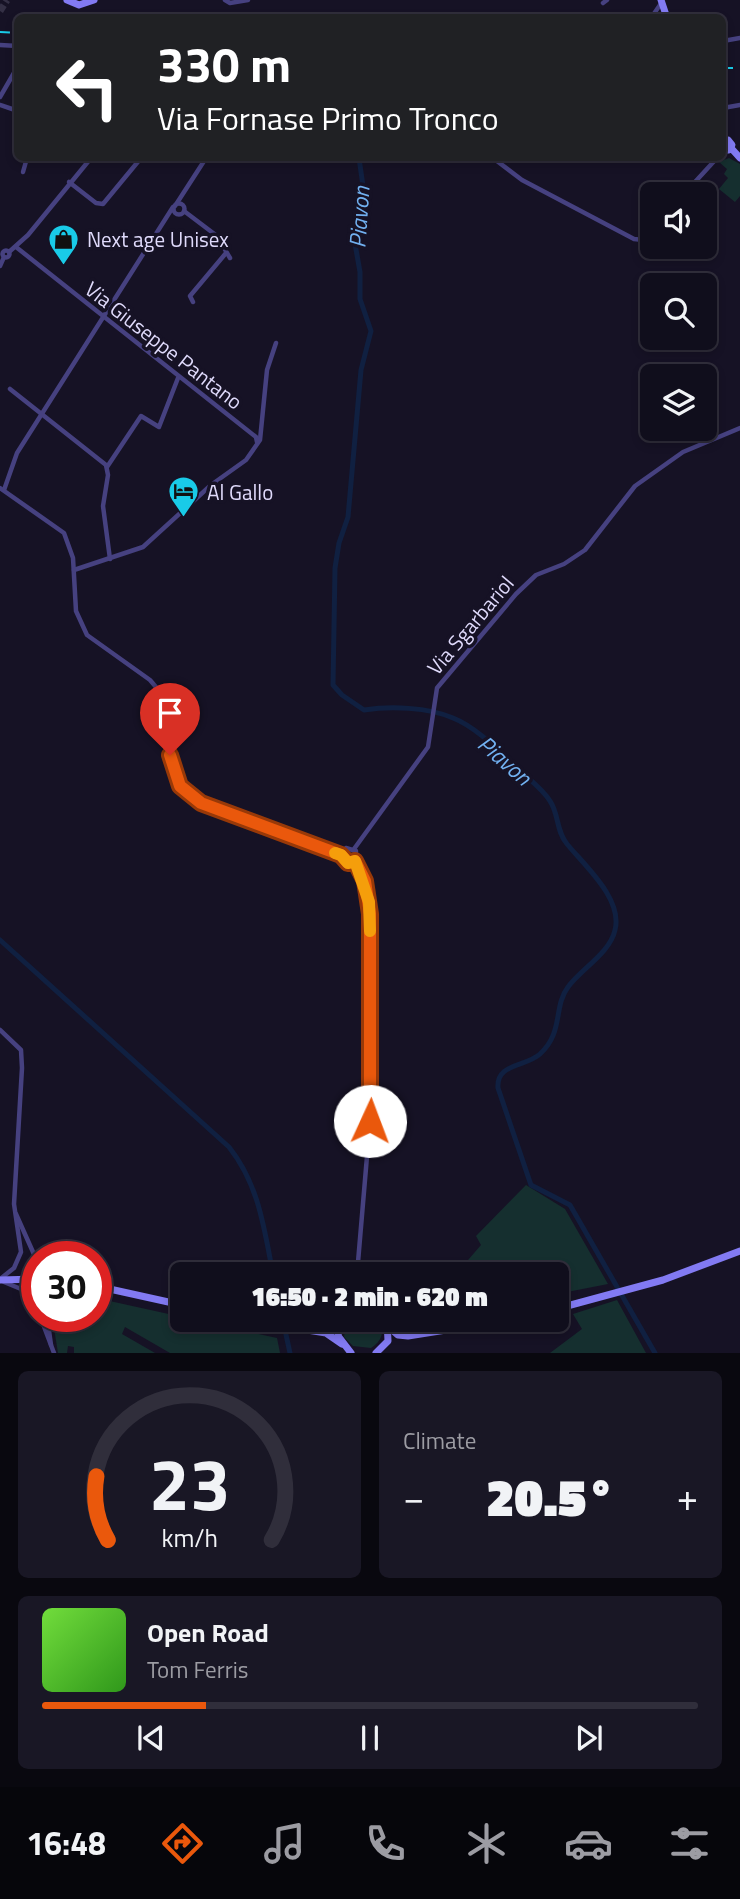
<!DOCTYPE html>
<meta charset="utf-8">
<style>
:root{--surface:#100e1c;--page:#191725;--text:#f1f3f6;--muted:#9c9ca3;--line:#302e3b;--accent:#ea580c}
body{margin:0;font-family:"Titillium Web",sans-serif;background:var(--page);color:var(--text);height:100vh;display:flex;flex-direction:column;font-size:26px;white-space:nowrap}
*{box-sizing:border-box;margin:0}
p{font-size:23px;color:var(--muted)}
.icon{flex:none;width:38px;height:38px;fill:none;stroke:currentColor;stroke-width:2;stroke-linecap:round;stroke-linejoin:round}
.map{position:relative;height:1353px;overflow:hidden}
.panel{display:flex;flex-direction:column;gap:18px;padding:18px;background:#09080f;flex:1}
.panel>*{flex:none}
.hud{position:absolute;left:14px;top:14px;width:712px;height:147px;border-radius:10px;box-shadow:0 4px 10px #0003,0 0 0 2px var(--line);background:#202124;color:#fff;overflow:hidden}
.buttons{position:absolute;left:640px;top:182px;display:grid;gap:14px}
.buttons a{display:grid;place-items:center;width:77px;height:77px;border-radius:10px;background:var(--surface);box-shadow:0 4px 10px #0003,0 0 0 2px var(--line);font-size:35px}
.speed{position:absolute;left:21px;top:1241px;display:flex;gap:14px;font-size:35px;font-weight:700;text-align:center}
.speed>*{display:grid;place-content:center;width:91px;height:91px;border-radius:50%;background:var(--surface);box-shadow:0 4px 10px #0003,0 0 0 2px var(--line);line-height:1}
.speed .limit{border:10px solid #d22;background:#fff;color:#111}
.pin{position:absolute;display:grid;place-items:center;width:60px;height:60px;color:#fff;margin:-72px -30px;border-radius:50% 50% 50% 0;rotate:-45deg;box-shadow:0 0 7px #0007}
.pin .icon{rotate:45deg}
.me{position:absolute;width:77px;margin:-38px;rotate:2deg;stroke-linejoin:round;filter:drop-shadow(0 0 5px #0008)}
.turn{display:flex;align-items:center;gap:24px;height:147px;padding:0 28px;font-size:32px}
.turn .icon{width:91px;height:91px;stroke-width:2.5}
.turn b{display:block;font-size:49px;line-height:60px}
.big{font-size:52px;font-weight:800;line-height:1.1}
.panel .card{flex:1;display:flex;flex-direction:column;justify-content:center;gap:10px;min-width:0;padding:0 24px;border-radius:10px;background:var(--page)}
.panel .dial{align-items:center;gap:0}
.dial svg{height:182px;overflow:visible;fill:none;stroke:var(--line);stroke-width:7;stroke-linecap:round;text-anchor:middle}
.dial text{fill:var(--text);stroke:none}
.song{display:flex;align-items:center;gap:21px}
.cover{width:84px;height:84px;border-radius:10px;background:linear-gradient(135deg,hsl(100 70% 55%),hsl(110 70% 35%))}
.played{height:7px;border-radius:4px;background:linear-gradient(90deg,var(--accent) 25%,var(--line) 25%)}
.keys{display:flex;justify-content:space-around;direction:ltr}
.heat{display:flex;justify-content:space-between;align-items:center;font-size:38px;direction:ltr}
.panel .tiles{flex:1;display:grid;gap:18px;grid-template-columns:1fr 1fr}
.card:last-child{grid-column:span 2}
.trip{position:absolute;left:170px;top:1262px;width:399px;height:70px;border-radius:10px;background:var(--surface);box-shadow:0 4px 10px #0003,0 0 0 2px var(--line);font-weight:800;line-height:70px;text-align:center}
.tab-bar{display:flex;height:112px;justify-content:space-around;align-items:center;background:#06060b;color:var(--muted)}
.tab-bar .icon{width:49px;height:49px}
.tab-bar .on{color:var(--accent)}
.tab-bar b{font-size:32px;color:var(--text)}
.map>svg:first-child{display:block}
.green{fill:#152f2f}
.lines{fill:none;stroke-linecap:round;stroke-linejoin:round}
.canal{stroke:#102041;stroke-width:5}
.secondary-tunnel{stroke:#343045;stroke-width:7;stroke-dasharray:7 3.5;stroke-linecap:butt}
.street{stroke:#464180;stroke-width:4.5}
.secondary{stroke:#827af2;stroke-width:7}
.rail{stroke:#19cbe8;stroke-width:2;stroke-dasharray:10 9;stroke-linecap:butt}
.route-casing{stroke:#983908;stroke-width:18}
.route{stroke:#ea580c;stroke-width:12}
.slow{stroke:#f59e0b;stroke-width:12}
.labels{text-anchor:middle;dominant-baseline:central;stroke-width:7;stroke-linejoin:round;paint-order:stroke}
.poi-label{font-size:21px;fill:#dfdafb;stroke:#161225;text-anchor:start}
.street-label{font-size:21px;fill:#dfdafb;stroke:#161225}
.water-label{font-size:23px;font-style:italic;fill:#72b1f1;stroke:#161225}
</style>
<div class="map">
<svg width="740" height="1353" viewBox="0 0 740 1353">
<rect width="100%" height="100%" fill="#161225"/>
<g class="green">
<path d="M 729,158 L 740,164 L 740,196 L 735,202 L 719,189 L 728,178 L 724,174 L 727,169 L 719,162 Z"/>
<path d="M 526,1185 L 565,1209 L 608,1284 L 557,1294 L 556,1274 L 456,1274 L 481,1245 L 476,1236 Z"/>
<path d="M 96,1298 L 277,1338 L 280,1353 L 170,1353 L 125,1327 L 122,1334 L 155,1353 L 74,1353 L 74,1347 L 68,1346 L 67,1353 L 58,1353 L 54,1328 L 58,1328 L 58,1316 L 96,1316 Z"/>
<path d="M 617,1300 L 646,1353 L 550,1353 L 582,1329 L 573,1314 Z"/>
<path d="M 346,1320 L 380,1320 C 385,1331 382,1341 371,1348 L 353,1346 L 344,1337 Z"/>
</g>
<g class="lines">
<g class="canal">
<path d="M 359,158 L 364,193 L 356,212 L 354,238 L 360,272 L 360,299 L 371,331 L 361,370 L 348,517 L 339,543 L 335,568 L 333,685 L 342,695 L 364,710 C 390,706 428,707 453,718 C 476,727 498,750 516,767 C 526,777 542,788 550,801 C 559,814 556,831 567,844 C 585,866 623,899 615,930 C 610,953 581,969 568,987 C 553,1007 564,1032 540,1054 C 526,1067 496,1063 498,1088 L 531,1185 L 570,1205 L 655,1353"/>
<path d="M 0,940 L 229,1147 C 259,1185 264,1228 273,1274"/>
<path d="M 282,1320 L 283,1321"/>
<path d="M 285,1330 L 290,1353"/>
</g>
<path class="secondary-tunnel" d="M 0,11 L 7,0"/>
<g class="street">
<path d="M 225,0 L 230,3 L 248,0"/>
<path d="M 603,3 L 607,0"/>
<path d="M 651,18 L 662,2"/>
<path d="M 723,41 L 740,38"/>
<path d="M 0,45 L 18,46"/>
<path d="M 0,97 L 18,66"/>
<path d="M 0,105 L 18,111"/>
<path d="M 723,108 L 740,105"/>
<path d="M 493,158 L 522,180 L 634,239 L 643,240 L 653,229"/>
<path d="M 23,172 L 27,158"/>
<path d="M 69,182 L 96,203 L 103,204 L 141,158"/>
<path d="M 684,194 L 717,158"/>
<circle cx="179" cy="209" r="5.5"/>
<path d="M 175,206 L 206,158"/>
<path d="M 184,211 L 217,236 L 230,258"/>
<path d="M 16,247 L 256,437 L 257,442"/>
<circle cx="6" cy="254" r="3.5"/>
<path d="M 9,252 L 28,235 L 91,158"/>
<path d="M 0,266 L 4,257"/>
<path d="M 193,302 L 190,296 L 226,253"/>
<path d="M 10,389 L 106,465 L 108,475 L 103,506 L 110,559"/>
<path d="M 107,467 L 141,416 L 159,427 L 178,378"/>
<path d="M 0,488 L 64,533 L 73,558 L 76,611 L 87,635 L 150,680 L 166,699 L 173,723 L 171,764 L 180,786 L 201,803 L 341,855"/>
<path d="M 4,490 L 17,453 L 173,207"/>
<path d="M 74,570 L 143,547 L 211,485 L 246,460 L 260,440 L 267,370 L 276,343"/>
<path d="M 354,849 L 428,747 L 437,688 L 516,594 L 536,575 L 564,564 L 585,550 L 635,486 L 683,452 L 740,428"/>
<path d="M 341,855 L 346,848 L 356,851 L 355,861 L 369,902 L 371,940 L 370,1121 L 357,1274"/>
<path d="M 341,855 L 345,862 L 355,861"/>
<path d="M 0,1030 L 21,1050 L 22,1068 L 14,1204 L 21,1252 L 14,1268 L 0,1279"/>
<path d="M 16,1214 L 37,1261"/>
<path d="M 4,1282 L 21,1289 L 37,1309"/>
<path d="M 40,1316 L 54,1353"/>
<path d="M 47,1316 L 51,1345"/>
</g>
<g class="secondary">
<path d="M 67,0 L 79,5 L 94,0"/>
<path d="M 661,0 L 667,18"/>
<path d="M 723,141 L 728,140 L 732,145 L 729,150 L 723,150"/>
<path d="M 731,148 L 740,158"/>
<path d="M 0,1280 L 37,1279"/>
<path d="M 96,1286 L 182,1305"/>
<path d="M 556,1309 L 663,1280 L 740,1251"/>
<path d="M 245,1320 L 326,1333 L 342,1344"/>
<path d="M 340,1320 L 338,1336 L 351,1353"/>
<path d="M 306,1327 L 339,1320"/>
<path d="M 390,1328 L 398,1335 L 408,1336 L 510,1320"/>
<path d="M 376,1353 L 388,1341 L 387,1320"/>
</g>
<g class="rail">
<path d="M 0,32 L 18,33"/>
<path d="M 723,68 L 740,68"/>
</g>
</g>
<g class="lines">
<defs>
<path id="route" d="M 170,755 L 180,786 L 201,803 L 341,855 L 348,863 L 355,861 L 365,881 L 370,914 L 370,1121"/>
</defs>
<use href="#route" class="route-casing"/>
<use href="#route" class="route"/>
<path class="slow" d="M 335,853 L 341,855 L 348,863 L 355,861 L 369,902 L 370,931"/>
</g>
<defs>
<symbol id="shop-pin" viewBox="-11 -11 22 30"><path d="M0 17L-7.5 6A9.5 9.5 0 1 1 7.5 6Z" fill="#19cbe8" stroke="#161225"/><path d="M-5-2.5h2.3a2.7 3.5 0 0 1 5.4 0H5L5.5 6h-11ZM-1.5-2.5h3a1.5 2.3 0 0 0-3 0Z" fill="#111"/></symbol>
<symbol id="hotel-pin" viewBox="-11 -11 22 30"><path d="M0 17L-7.5 6A9.5 9.5 0 1 1 7.5 6Z" fill="#19cbe8" stroke="#161225"/><path d="M-6-4.5h1.5V1H6V5H4.5V3h-9V5H-6ZM-4 0a1.8 1.8 0 1 1 3.6 0ZM.5 0V-2.5h3Q6-2.5 6 0Z" fill="#111"/></symbol>
</defs>
<g fill-rule="evenodd">
<use href="#shop-pin" x="46" y="222" width="35" height="47"/>
<use href="#hotel-pin" x="166" y="474" width="35" height="47"/>
</g>
<g class="labels">
<g class="poi-label">
<text x="87" y="239">Next age Unisex</text>
<text x="207" y="492">Al Gallo</text>
</g>
<g class="street-label">
<text transform="translate(164 345) rotate(38)">Via Giuseppe Pantano</text>
<text transform="translate(470 625) rotate(-50)">Via Sgarbariol</text>
</g>
<g class="water-label">
<text transform="translate(359 217) rotate(-86)">Piavon</text>
<text transform="translate(505 760) rotate(41)">Piavon</text>
</g>
</g>
</svg>
<div class="buttons">
<a><svg class="icon" aria-label="sound" viewBox="0 0 24 24"><path d="M4 9h4l5-4v14l-5-4H4zM17 9q2 3 0 6"/></svg></a>
<a><svg class="icon" aria-label="search" viewBox="0 0 24 24"><circle cx="10" cy="10" r="6"/><path d="M15 15l6 6"/></svg></a>
<a><svg class="icon" aria-label="layers" viewBox="0 0 24 24"><path d="M12 4l9 5-9 5-9-5zM3 14l9 5 9-5"/></svg></a>
</div>
<div class="speed"><div class="limit">30</div></div>
<div class="pin" style="left:170px;top:755px;background:#d93025"><svg class="icon" aria-label="arrive" viewBox="0 0 24 24"><path d="M6 21V4h12l-3 4 3 4H6"/></svg></div>
<svg class="me" style="left:370px;top:1121px" viewBox="-20 -20 40 40"><circle r="19" fill="#fff"/><path d="M0-13L10 11 0 6-10 11z" fill="#ea580c"/></svg>
<div class="trip">16:50 · 2 min · 620 m</div>
<div class="hud">
<div class="turn"><svg class="icon" aria-label="left" viewBox="0 0 24 24"><path d="M17 20v-9H6M10 6l-5 5 5 5"/></svg><div><b>330 m</b>Via Fornase Primo Tronco</div></div>
</div>
</div>
<section class="panel">
<div class="tiles">
<div class="card dial"><svg viewBox="0 0 100 80">
<path d="M14 69A42 42 0 1 1 86 69"/>
<path d="M14 69A42 42 0 0 1 9 41" stroke="#ea580c"/>
<text x="50" y="56" font-size="32" font-weight="700">23</text>
<text x="50" y="72" font-size="11">km/h</text>
</svg></div>
<div class="card"><p>Climate</p>
<div class="heat"><a>−</a><b class="big">20.5°</b><a>+</a></div>
</div>
<div class="card">
<div class="song"><i class="cover"></i><div><b>Open Road</b><p>Tom Ferris</p></div></div>
<div class="played"></div>
<div class="keys"><svg class="icon" aria-label="previous" viewBox="0 0 24 24"><path d="M18 5L8 12l10 7zM5 5v14"/></svg><svg class="icon" aria-label="pause" viewBox="0 0 24 24"><path d="M8 5v14M16 5v14"/></svg><svg class="icon" aria-label="next" viewBox="0 0 24 24"><path d="M6 5l10 7-10 7zM19 5v14"/></svg></div>
</div>
</div>
</section>
<nav class="tab-bar">
<b>16:48</b>
<svg class="icon on" aria-label="directions" viewBox="0 0 24 24"><path d="M12 3l9 9-9 9-9-9zM9 14v-3h6M13 9l2 2-2 2"/></svg>
<svg class="icon" aria-label="music" viewBox="0 0 24 24"><path d="M9 18V5l10-2v13"/><circle cx="6" cy="18" r="3"/><circle cx="16" cy="16" r="3"/></svg>
<svg class="icon" aria-label="phone" viewBox="0 0 24 24"><path d="M5 4h4l2 5-3 2q2 4 5 5l2-3 5 2v4C11 20 4 13 5 4z"/></svg>
<svg class="icon" aria-label="climate" viewBox="0 0 24 24"><path d="M12 3v18M4 7l16 10M4 17L20 7"/></svg>
<svg class="icon" aria-label="car" viewBox="0 0 24 24"><path d="M5 17H2v-5l4-1 3-4h7l3 4 3 1v5h-3M9 17h6M6 11h13"/><circle cx="7" cy="17" r="2"/><circle cx="17" cy="17" r="2"/></svg>
<svg class="icon" aria-label="filters" viewBox="0 0 24 24"><path d="M4 7h16M4 17h16"/><circle cx="9" cy="7" r="2"/><circle cx="15" cy="17" r="2"/></svg>
</nav>
